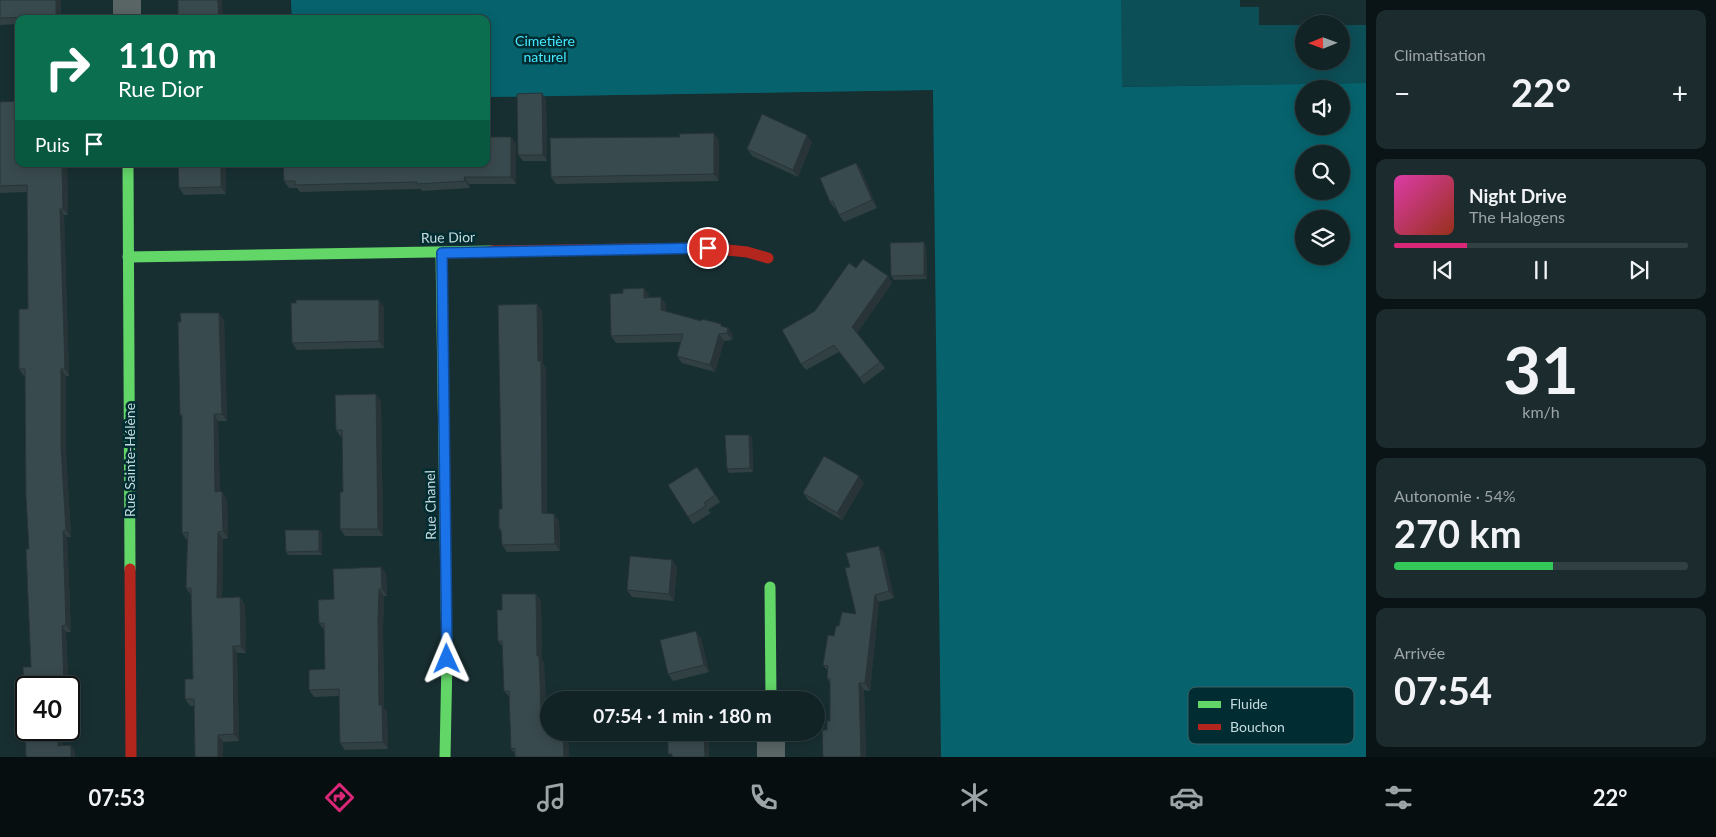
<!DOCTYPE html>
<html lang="fr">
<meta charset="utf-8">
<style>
:root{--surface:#122326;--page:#1b2b2e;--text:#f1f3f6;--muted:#9ca4a7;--line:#314043;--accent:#db2777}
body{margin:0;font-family:Lato,sans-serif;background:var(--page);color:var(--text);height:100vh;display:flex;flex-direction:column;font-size:19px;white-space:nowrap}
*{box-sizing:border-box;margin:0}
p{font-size:16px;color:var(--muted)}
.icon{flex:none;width:28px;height:28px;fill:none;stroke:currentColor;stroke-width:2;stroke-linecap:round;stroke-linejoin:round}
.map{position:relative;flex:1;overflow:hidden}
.details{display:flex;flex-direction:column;gap:10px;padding:10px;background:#0a1315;width:350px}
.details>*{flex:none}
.banner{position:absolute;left:15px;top:15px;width:475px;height:152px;border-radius:10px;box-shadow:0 2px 12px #0003,0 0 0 1px var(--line);background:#0b6e4f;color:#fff;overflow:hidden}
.needle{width:32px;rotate:269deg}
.controls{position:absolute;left:1295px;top:15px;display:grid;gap:10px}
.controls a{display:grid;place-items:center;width:55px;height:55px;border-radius:50%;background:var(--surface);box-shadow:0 2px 12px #0003,0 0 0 1px var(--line);font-size:25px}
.speed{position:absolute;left:15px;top:676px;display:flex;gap:10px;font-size:25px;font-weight:700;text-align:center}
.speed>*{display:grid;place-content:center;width:65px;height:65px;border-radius:50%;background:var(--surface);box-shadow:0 2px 12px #0003,0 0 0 1px var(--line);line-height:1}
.speed .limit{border:2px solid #111;border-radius:8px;background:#fff;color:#111}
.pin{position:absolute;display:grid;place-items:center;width:42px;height:42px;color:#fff;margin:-21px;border:2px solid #fff;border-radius:50%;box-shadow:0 1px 5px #0007}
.me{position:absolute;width:55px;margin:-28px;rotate:359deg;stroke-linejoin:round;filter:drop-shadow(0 0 4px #0008)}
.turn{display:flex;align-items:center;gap:18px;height:105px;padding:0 20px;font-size:22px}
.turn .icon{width:65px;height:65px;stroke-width:2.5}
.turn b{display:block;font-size:35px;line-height:42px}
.then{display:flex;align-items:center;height:48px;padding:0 20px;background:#0003;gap:10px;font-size:19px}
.big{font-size:38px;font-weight:700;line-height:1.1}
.details .tile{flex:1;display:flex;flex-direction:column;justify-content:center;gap:8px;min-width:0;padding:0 18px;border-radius:10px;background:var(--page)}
.details .dial{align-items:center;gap:0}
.dial b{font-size:65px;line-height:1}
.song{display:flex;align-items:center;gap:15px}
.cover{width:60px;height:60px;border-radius:8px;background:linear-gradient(135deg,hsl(320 70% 55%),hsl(10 70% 35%))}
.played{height:5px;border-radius:2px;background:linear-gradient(90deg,var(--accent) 25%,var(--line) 25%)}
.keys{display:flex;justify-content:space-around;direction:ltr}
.heat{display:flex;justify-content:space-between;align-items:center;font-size:28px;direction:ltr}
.charge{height:8px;border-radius:4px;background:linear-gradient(90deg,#34c759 54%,var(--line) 0)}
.trip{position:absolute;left:540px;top:691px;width:285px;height:50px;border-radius:25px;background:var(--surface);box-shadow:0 2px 12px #0003,0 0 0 1px var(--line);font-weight:700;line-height:50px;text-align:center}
.tabs{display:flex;height:80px;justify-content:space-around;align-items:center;background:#070e0f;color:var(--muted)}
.tabs .icon{width:35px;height:35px}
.tabs .selected{color:var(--accent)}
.tabs b{font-size:22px;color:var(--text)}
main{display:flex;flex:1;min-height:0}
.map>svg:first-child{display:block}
.green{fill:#0d4f57}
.forest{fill:#06636d;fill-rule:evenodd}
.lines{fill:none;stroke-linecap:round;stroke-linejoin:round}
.street{stroke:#5a6565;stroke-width:28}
.fast{stroke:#63d668;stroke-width:11}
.jam{stroke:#b3261e;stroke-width:11}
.wall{fill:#314043}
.shaded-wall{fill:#283437}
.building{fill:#394a4e;stroke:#283437}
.route-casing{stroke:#114b97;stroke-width:12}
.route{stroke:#1a73e8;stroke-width:9}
.labels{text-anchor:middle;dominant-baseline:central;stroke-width:5;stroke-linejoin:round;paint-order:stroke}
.park-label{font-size:14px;fill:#45e8fd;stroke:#012d32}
.street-label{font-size:14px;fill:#c6dbde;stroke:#012d32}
.key{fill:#012d32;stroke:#3c6166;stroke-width:1}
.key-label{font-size:14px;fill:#c6dbde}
</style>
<main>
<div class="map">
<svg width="1366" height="757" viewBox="0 0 1366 757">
<rect width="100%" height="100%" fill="#182f32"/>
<path class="green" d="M 291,0 L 1240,0 L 1240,7 L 1259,7 L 1259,25 L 1304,25 L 1304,61 L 1341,61 L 1341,25 L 1366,25 L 1366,83 L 486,97 L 486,19 L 292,19 Z"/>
<path class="forest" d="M 291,0 L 1121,0 L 1122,87 L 1366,83 L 1366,757 L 941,757 L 933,90 L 486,97 L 486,19 L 292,19 ZM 1304,89 L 1341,89 L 1341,126 L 1304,126 ZM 1304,154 L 1341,154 L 1341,191 L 1304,191 ZM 1304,219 L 1341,219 L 1341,256 L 1304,256 Z"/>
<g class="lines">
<g class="street">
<path d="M 127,0 L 127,19"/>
<path d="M 771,732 L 771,757"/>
</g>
<g class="fast">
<path d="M 128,164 L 130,569"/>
<path d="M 441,253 L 447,659 L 445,757"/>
<path d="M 128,257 L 491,251"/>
<path d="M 770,587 L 771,700"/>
</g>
<g class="jam">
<path d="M 491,251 L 708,248 L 747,252 L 768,258"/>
<path d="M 130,569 L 131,757"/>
</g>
</g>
<g class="wall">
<path d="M 0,0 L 61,0 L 61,19 L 19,19 L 19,24 L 0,25 Z"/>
<path d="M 546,99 L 547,161 L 523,161 L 518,155 Z"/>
<path d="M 19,101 L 19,164 L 67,164 L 68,215 L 64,215 L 69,376 L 66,376 L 66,453 L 71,537 L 67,537 L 71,632 L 66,632 L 69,702 L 69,688 L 26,688 L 26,730 L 63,730 L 63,746 L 71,745 L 75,752 L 75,757 L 26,757 L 23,667 L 31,667 L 26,549 L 29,549 L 26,497 L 25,376 L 24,376 L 19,369 L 19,309 L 28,309 L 27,192 L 0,193 L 0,102 Z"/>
<path d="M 511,137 L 516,144 L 516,184 L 469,184 L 470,188 L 422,191 L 421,189 L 300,192 L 297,188 L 289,188 L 284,181 L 486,164 Z"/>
<path d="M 680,137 L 719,140 L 719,181 L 556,184 L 551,177 Z"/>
<path d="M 812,142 L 798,177 L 752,156 L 747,149 Z"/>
<path d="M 856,163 L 861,170 L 877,208 L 844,222 L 839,215 L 836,209 L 835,209 L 830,202 Z"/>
<path d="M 178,164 L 278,164 L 278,166 L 226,167 L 226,194 L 184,195 L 179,188 Z"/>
<path d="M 926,246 L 927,279 L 894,280 L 891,276 Z"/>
<path d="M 856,268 L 888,276 L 892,283 L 857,333 L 885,368 L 864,384 L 839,352 L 806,370 L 801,364 L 815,311 Z"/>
<path d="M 649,295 L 649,297 L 666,304 L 666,311 L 728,328 L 733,335 L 732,340 L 724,341 L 715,372 L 682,363 L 677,356 L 681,342 L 616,343 L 611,336 Z"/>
<path d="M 537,304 L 542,311 L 543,364 L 546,368 L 547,514 L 554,514 L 559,521 L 560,551 L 507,552 L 502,545 L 501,532 L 499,529 Z"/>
<path d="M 384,307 L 384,348 L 297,350 L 292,343 Z"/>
<path d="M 224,320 L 227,421 L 218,421 L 220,492 L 227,499 L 228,538 L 223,539 L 222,598 L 240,597 L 245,605 L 246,653 L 237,653 L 239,741 L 223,742 L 194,706 L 190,706 L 185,699 L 193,679 L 191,595 L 186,588 L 187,540 L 182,533 L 182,418 L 180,415 L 181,322 Z"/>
<path d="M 381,401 L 383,536 L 345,536 L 340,529 L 343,492 L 342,437 L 341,437 L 336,430 Z"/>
<path d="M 749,435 L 752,438 L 753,472 L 729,473 L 727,469 Z"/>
<path d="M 702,474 L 720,502 L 708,510 L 711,513 L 693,524 L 688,517 Z"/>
<path d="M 864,483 L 842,520 L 808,500 L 803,493 Z"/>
<path d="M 319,530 L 322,533 L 322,555 L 288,555 L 286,552 Z"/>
<path d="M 884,553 L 894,598 L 879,602 L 870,691 L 864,690 L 866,757 L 823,757 L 827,730 L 830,721 L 830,683 L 827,678 L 828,671 L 823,665 L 834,636 L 839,626 L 856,614 L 850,567 Z"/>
<path d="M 672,560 L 677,567 L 674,601 L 632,597 L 627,590 Z"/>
<path d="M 381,567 L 386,574 L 387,596 L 384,596 L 383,628 L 384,708 L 387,712 L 388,749 L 345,750 L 340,743 L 339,696 L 314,697 L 309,690 L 325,669 L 324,630 L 319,623 L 334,599 Z"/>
<path d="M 536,594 L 541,601 L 542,660 L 544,663 L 546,709 L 549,732 L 568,732 L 569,757 L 515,757 L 515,754 L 511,749 L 510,698 L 504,691 L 503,648 L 498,641 L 502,610 Z"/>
<path d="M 701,638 L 709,672 L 673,681 L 668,674 Z"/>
</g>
<g class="shaded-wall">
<rect x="56" y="0" width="5" height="19"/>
<path d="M 218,0 L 222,0 L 223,19 L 219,19 Z"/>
<path d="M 542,93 L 546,99 L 547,161 L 543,155 Z"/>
<path d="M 714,133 L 719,140 L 719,181 L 714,174 Z"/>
<path d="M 807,135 L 812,142 L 798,177 L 793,170 Z"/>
<path d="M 511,137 L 516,144 L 516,184 L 511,177 Z"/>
<path d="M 856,163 L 861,170 L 877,208 L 872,200 Z"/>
<path d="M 62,164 L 67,164 L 68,215 L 63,209 Z"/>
<path d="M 221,164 L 223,164 L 226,167 L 226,194 L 221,187 Z"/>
<path d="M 464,177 L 469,184 L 470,188 L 465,181 Z"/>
<path d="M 60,209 L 64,215 L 69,376 L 65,369 Z"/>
<path d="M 924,242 L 926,246 L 927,279 L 924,275 Z"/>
<path d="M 888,276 L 892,283 L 857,333 L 852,327 Z"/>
<path d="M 644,288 L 649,295 L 649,305 L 644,298 Z"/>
<path d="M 661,297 L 666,304 L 666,317 L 661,310 Z"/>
<path d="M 379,300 L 384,307 L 384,348 L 379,341 Z"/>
<path d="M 537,304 L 542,311 L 543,364 L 546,368 L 547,520 L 542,513 Z"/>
<path d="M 219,313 L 224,320 L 227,421 L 222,414 Z"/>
<path d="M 728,328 L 733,335 L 732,340 L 727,333 Z"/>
<path d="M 719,334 L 724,341 L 715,372 L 710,365 Z"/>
<path d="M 61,369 L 66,376 L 66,453 L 71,537 L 66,530 L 61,446 Z"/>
<path d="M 376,394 L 381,401 L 383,536 L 378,529 Z"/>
<path d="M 214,414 L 218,421 L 220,499 L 215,492 Z"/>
<path d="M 749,435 L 752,438 L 753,472 L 750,468 Z"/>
<path d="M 859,476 L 864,483 L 842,520 L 837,513 Z"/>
<path d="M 222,491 L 227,499 L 228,538 L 223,531 Z"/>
<path d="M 554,514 L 559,521 L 560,551 L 555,544 Z"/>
<path d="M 319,530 L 322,533 L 322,555 L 319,551 Z"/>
<path d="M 63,531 L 67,537 L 71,632 L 66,625 Z"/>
<path d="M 218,532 L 223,539 L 222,605 L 217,598 Z"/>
<path d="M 879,546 L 884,553 L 894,598 L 889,591 Z"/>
<path d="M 672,560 L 677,567 L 674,601 L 669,594 Z"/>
<path d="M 381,567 L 386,574 L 387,596 L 382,589 Z"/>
<path d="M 379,589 L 384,596 L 383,628 L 384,708 L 387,712 L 388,749 L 383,742 L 379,705 L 378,621 Z"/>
<path d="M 536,594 L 541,601 L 542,660 L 544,663 L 546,716 L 541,709 L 537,656 Z"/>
<path d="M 875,595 L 879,602 L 870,691 L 865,683 Z"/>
<path d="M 240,597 L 245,605 L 246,653 L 241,646 Z"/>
<path d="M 62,626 L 66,632 L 69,702 L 69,688 L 64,688 Z"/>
<path d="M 696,631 L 701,638 L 709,672 L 704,665 Z"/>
<path d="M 233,646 L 237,653 L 239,741 L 234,734 Z"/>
<path d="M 859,683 L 864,690 L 866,757 L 861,757 Z"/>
<path d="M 58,730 L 63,730 L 63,752 L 58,746 Z"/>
<path d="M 563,732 L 568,732 L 569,757 L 564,757 Z"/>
<path d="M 704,732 L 709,732 L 709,757 L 705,757 Z"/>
<path d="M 218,735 L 223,742 L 223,757 L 218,757 Z"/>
<path d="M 71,745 L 75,752 L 75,757 L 71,757 Z"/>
</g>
<g class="building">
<path d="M 0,0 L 56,0 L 56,19 L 28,19 L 28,17 L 0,18 Z"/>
<path d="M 178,0 L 218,0 L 219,19 L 178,19 Z"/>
<path d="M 542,93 L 543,155 L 518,155 L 517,94 Z"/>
<path d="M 19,101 L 19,164 L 62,164 L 63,209 L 60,209 L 65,369 L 61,369 L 61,446 L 66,530 L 63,531 L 66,625 L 62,626 L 64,688 L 26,688 L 26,730 L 58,730 L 58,746 L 71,745 L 71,757 L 26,757 L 23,667 L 31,667 L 26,549 L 29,549 L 26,497 L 25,369 L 19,369 L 19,309 L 28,309 L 27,185 L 0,186 L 0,102 Z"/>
<path d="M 762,114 L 807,135 L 793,170 L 747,149 Z"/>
<path d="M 714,133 L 714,174 L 551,177 L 550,138 L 680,137 L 679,134 Z"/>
<path d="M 486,137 L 511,137 L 511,177 L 464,177 L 465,181 L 417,184 L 417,182 L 295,185 L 295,181 L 284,181 L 283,164 L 486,164 Z"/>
<path d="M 856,163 L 872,200 L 839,215 L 833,201 L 830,202 L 820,178 Z"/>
<path d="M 178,164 L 221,164 L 221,187 L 179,188 Z"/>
<path d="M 924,242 L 924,275 L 891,276 L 890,243 Z"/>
<path d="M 863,259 L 888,276 L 852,327 L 880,362 L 860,378 L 834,345 L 801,364 L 782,330 L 815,311 L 849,263 L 856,268 Z"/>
<path d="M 644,288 L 644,298 L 661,297 L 661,310 L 701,321 L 702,319 L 721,324 L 721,326 L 728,328 L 727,333 L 719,334 L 710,365 L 677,356 L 683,334 L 611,336 L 610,294 L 623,293 L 623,289 Z"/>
<path d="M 296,300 L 379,300 L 379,341 L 292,343 L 291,303 L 296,303 Z"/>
<path d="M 537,304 L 538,361 L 541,361 L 542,513 L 554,514 L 555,544 L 502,545 L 501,529 L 499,529 L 499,509 L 502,509 L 498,305 Z"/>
<path d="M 180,313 L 219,313 L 222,414 L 214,414 L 215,492 L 222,491 L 223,531 L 218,532 L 217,598 L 240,597 L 241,646 L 233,646 L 234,734 L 218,735 L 218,757 L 195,757 L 194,699 L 185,699 L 185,679 L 193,679 L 191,588 L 186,588 L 188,532 L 182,533 L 182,415 L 180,415 L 178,322 L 181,322 Z"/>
<path d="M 376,394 L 378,529 L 340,529 L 340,492 L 343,492 L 342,430 L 336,430 L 335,395 Z"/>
<path d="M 725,435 L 749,435 L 750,468 L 727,469 Z"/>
<path d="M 824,456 L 859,476 L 837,513 L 803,493 Z"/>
<path d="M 697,467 L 715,495 L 704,503 L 706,506 L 688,517 L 668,485 Z"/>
<path d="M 285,530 L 319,530 L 319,551 L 286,552 Z"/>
<path d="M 879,546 L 889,591 L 875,595 L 865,683 L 859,683 L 861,757 L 823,757 L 822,730 L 827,730 L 827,721 L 830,721 L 830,679 L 827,678 L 828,666 L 823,665 L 828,635 L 834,636 L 836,626 L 839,626 L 842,612 L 856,614 L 845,568 L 850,567 L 846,553 Z"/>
<path d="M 630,556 L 672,560 L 669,594 L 627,590 Z"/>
<path d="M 381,567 L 382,589 L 379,589 L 378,621 L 379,705 L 382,705 L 383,742 L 340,743 L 339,689 L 309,690 L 309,670 L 325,669 L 324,623 L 319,623 L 318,600 L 334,599 L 333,569 Z"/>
<path d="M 502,594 L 536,594 L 537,656 L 539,656 L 541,709 L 549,709 L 549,732 L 563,732 L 564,757 L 515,757 L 515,748 L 511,749 L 509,691 L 504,691 L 502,641 L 498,641 L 497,610 L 502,610 Z"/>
<path d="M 696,631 L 704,665 L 668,674 L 660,640 Z"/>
<path d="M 668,732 L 704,732 L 705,757 L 672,757 L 672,754 L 668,754 Z"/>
</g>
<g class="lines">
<defs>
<path id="route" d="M 447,659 L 442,253 L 708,248"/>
</defs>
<use href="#route" class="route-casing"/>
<use href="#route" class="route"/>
</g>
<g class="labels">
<g class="park-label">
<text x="545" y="40">Cimetière<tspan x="545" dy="16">naturel</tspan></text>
</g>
<g class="street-label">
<text transform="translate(448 237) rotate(-1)">Rue Dior</text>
<text transform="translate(129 460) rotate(-90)">Rue Sainte-Hélène</text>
<text transform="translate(430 505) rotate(-91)">Rue Chanel</text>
</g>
</g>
<rect x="1188" y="687" width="166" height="57" rx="8" class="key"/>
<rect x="1198" y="701" width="23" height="7" fill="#63d668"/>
<rect x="1198" y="724" width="23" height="6" fill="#b3261e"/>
<g class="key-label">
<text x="1230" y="709">Fluide</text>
<text x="1230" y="732">Bouchon</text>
</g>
</svg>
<div class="controls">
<a><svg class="needle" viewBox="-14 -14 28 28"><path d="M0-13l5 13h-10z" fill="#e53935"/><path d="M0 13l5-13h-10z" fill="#9ca4a7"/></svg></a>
<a><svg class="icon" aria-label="sound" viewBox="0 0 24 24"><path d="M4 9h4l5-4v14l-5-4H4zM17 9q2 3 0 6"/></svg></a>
<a><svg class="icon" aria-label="search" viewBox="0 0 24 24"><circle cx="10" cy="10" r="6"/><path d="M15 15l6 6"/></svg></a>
<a><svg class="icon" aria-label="layers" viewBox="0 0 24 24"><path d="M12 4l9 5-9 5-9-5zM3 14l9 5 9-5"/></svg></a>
</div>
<div class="speed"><div class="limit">40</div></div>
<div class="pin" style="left:708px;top:248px;background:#d93025"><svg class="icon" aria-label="arrive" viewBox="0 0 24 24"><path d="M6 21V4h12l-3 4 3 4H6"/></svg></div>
<svg class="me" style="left:447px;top:659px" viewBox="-20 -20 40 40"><path d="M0-17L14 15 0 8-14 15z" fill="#1a73e8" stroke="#fff" stroke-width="4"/></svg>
<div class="trip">07:54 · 1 min · 180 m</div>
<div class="banner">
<div class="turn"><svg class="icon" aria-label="right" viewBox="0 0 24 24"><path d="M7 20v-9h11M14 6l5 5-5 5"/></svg><div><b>110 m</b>Rue Dior</div></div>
<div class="then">Puis<svg class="icon" aria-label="arrive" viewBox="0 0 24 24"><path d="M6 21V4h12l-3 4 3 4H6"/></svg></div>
</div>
</div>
<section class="details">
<div class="tile"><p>Climatisation</p>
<div class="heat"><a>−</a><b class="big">22°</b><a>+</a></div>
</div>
<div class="tile">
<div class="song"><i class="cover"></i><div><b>Night Drive</b><p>The Halogens</p></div></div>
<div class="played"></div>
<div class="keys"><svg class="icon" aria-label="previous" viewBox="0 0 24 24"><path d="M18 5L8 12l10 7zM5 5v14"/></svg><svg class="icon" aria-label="pause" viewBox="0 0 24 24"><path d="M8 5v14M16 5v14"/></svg><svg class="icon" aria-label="next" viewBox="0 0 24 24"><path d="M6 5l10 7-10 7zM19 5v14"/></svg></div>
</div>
<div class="tile dial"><b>31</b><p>km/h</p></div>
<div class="tile"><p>Autonomie · 54%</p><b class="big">270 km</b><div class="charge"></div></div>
<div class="tile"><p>Arrivée</p><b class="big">07:54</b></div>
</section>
</main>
<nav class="tabs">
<b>07:53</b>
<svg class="icon selected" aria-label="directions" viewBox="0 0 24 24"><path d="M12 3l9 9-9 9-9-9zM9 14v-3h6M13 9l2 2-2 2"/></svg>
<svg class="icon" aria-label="music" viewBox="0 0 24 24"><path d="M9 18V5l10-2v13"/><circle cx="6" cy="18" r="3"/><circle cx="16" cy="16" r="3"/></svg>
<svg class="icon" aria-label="phone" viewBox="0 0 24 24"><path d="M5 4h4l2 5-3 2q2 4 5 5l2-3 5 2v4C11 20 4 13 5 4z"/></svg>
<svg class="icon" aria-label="climate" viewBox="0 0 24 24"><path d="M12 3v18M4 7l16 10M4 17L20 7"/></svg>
<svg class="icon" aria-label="car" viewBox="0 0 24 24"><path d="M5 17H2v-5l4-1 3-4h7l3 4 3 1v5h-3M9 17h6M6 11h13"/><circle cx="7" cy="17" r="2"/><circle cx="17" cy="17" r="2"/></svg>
<svg class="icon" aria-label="filters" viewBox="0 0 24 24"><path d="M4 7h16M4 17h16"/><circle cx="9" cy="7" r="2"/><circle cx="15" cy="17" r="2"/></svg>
<b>22°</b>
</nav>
